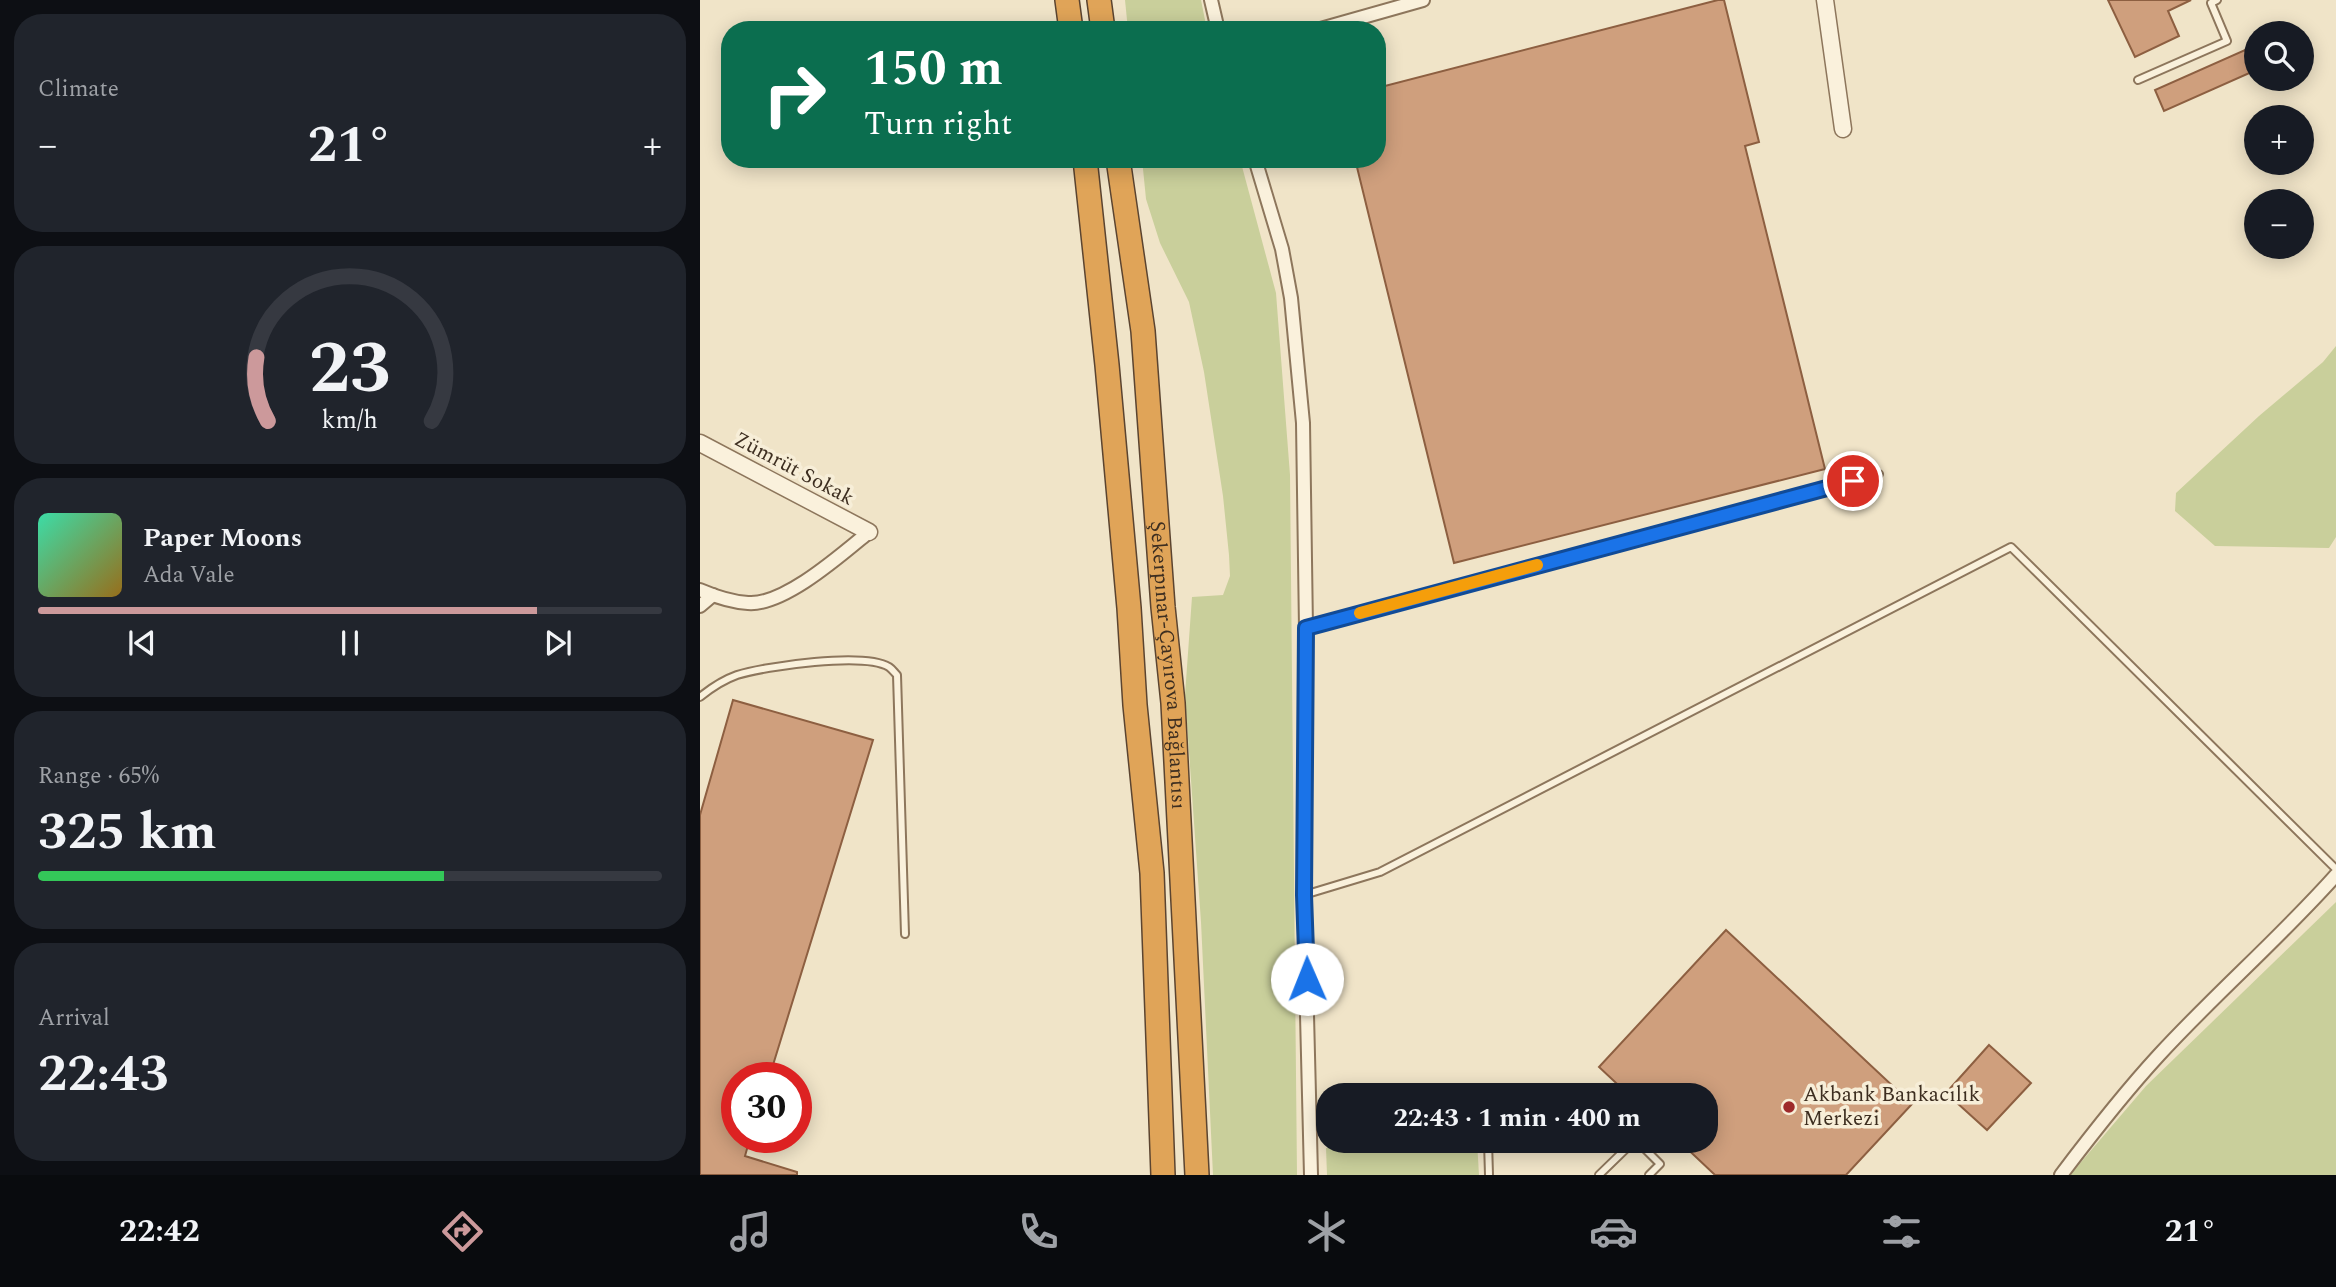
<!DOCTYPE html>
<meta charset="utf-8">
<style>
:root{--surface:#171b24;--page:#20242c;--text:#f1f3f6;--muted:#9ea1a6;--line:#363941;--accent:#cc999b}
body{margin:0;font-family:Spectral,serif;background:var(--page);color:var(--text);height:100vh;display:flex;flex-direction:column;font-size:26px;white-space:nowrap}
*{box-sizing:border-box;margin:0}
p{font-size:23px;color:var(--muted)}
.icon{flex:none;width:38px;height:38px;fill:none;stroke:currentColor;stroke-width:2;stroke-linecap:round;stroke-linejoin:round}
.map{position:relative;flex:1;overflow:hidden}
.side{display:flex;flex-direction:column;gap:14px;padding:14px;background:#0d0f14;width:700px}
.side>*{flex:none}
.hud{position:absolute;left:21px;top:21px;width:665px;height:147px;border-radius:28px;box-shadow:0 4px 18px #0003;background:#0b6e4f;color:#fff;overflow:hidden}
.fabs{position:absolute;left:1544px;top:21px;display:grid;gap:14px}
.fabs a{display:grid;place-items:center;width:70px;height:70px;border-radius:50%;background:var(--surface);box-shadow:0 4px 18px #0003;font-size:35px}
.speed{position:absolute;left:21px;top:1062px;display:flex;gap:14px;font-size:35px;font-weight:700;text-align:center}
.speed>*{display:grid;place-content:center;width:91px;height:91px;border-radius:50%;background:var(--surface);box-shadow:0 4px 18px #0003;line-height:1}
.speed .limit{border:10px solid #d22;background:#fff;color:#111}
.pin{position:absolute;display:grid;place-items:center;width:60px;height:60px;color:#fff;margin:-30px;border:4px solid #fff;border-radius:50%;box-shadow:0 2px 7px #0007}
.me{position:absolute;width:77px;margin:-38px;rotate:359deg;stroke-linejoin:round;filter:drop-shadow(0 0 5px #0008)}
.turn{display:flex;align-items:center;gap:24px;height:147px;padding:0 28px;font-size:32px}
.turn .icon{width:91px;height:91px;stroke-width:2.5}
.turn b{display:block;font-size:49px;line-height:60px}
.big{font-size:52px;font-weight:700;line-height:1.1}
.side .card{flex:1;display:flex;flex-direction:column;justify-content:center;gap:10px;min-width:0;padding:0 24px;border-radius:28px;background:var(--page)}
.side .dial{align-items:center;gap:0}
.dial svg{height:182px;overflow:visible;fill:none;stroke:var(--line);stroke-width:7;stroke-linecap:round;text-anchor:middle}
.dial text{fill:var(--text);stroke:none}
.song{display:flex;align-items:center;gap:21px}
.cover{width:84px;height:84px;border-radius:10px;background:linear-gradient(135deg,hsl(160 70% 55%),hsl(40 70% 35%))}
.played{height:7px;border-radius:4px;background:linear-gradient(90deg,var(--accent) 80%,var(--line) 80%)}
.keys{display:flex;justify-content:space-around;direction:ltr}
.heat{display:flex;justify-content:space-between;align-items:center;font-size:38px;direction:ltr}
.charge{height:10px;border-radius:5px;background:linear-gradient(90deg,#34c759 65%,var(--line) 0)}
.trip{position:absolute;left:616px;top:1083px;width:402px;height:70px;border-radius:28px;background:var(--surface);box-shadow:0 4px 18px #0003;font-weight:700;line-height:70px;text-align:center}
.menu{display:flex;height:112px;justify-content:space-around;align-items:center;background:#090b0e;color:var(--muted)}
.menu .icon{width:49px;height:49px}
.menu .selected{color:var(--accent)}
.menu b{font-size:32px;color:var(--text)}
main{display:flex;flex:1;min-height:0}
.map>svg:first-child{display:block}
.green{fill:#c9cf9b}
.building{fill:#cf9f7d;stroke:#8d5f41;stroke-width:2}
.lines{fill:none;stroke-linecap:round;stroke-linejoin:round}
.service-casing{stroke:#8d765c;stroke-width:10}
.minor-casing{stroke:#8d765c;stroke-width:16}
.tertiary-casing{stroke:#8d765c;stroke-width:19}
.motorway-casing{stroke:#5b4430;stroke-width:26}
.service{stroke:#faf1dc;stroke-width:6}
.minor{stroke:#faf1dc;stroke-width:12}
.tertiary{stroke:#faf1dc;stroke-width:16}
.motorway{stroke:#e0a458;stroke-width:23}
.route-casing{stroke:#114b97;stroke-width:18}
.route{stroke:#1a73e8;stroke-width:12}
.slow{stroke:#f59e0b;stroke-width:12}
.poi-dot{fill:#9e2a2b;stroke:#f7eed8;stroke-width:2.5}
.labels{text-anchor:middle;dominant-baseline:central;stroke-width:7;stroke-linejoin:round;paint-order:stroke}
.street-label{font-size:21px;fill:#3d2e20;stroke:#f7eed8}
.poi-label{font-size:21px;fill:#3d2e20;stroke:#f7eed8;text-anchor:start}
</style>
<main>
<section class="side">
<div class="card"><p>Climate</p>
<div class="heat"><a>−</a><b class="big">21°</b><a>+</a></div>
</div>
<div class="card dial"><svg viewBox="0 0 100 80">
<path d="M14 69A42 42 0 1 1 86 69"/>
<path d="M14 69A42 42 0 0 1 9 41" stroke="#cc999b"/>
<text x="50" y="56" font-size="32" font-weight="700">23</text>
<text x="50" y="72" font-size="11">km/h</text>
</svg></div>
<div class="card">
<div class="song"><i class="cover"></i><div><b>Paper Moons</b><p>Ada Vale</p></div></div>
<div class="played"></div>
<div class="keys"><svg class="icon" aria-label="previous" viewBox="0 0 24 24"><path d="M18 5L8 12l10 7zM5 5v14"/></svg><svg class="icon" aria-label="pause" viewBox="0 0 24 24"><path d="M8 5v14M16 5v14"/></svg><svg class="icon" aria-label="next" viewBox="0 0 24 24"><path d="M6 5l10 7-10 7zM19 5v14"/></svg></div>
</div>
<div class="card"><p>Range · 65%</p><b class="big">325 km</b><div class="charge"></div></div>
<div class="card"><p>Arrival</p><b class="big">22:43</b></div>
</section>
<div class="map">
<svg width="1636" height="1175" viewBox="0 0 1636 1175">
<rect width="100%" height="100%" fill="#f0e4c8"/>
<g class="green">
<path d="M 425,0 L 501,0 L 507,30 L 428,30 Z"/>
<path d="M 442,159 L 540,159 L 576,293 L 590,475 L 597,1175 L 513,1175 L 501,922 L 485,695 L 492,597 L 523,595 L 530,576 L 529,555 L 523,496 L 504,372 L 489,302 L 460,243 L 446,199 Z"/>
<path d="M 1636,346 L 1636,537 L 1629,548 L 1515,546 L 1475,511 L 1476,493 L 1559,416 L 1623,362 Z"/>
<path d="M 1636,902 L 1636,1175 L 1370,1175 L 1446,1086 Z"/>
<path d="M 680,1141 L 777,1141 L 779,1175 L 627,1175 L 626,1148 Z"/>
</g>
<g class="building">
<path d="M 1018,0 L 1024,0 L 1059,142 L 1045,146 L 1125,469 L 754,563 L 655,159 L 677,159 L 677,88 Z"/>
<path d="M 1408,0 L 1491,0 L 1468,11 L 1479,36 L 1435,57 Z"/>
<path d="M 1545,50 L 1554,71 L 1464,111 L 1455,90 Z"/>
<path d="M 33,700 L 173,740 L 69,1078 L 37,1078 L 37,1138 L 50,1138 L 45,1156 L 97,1172 L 97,1175 L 0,1175 L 0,815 Z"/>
<path d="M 1026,930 L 1212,1104 L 1146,1175 L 1015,1175 L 979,1141 L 1006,1141 L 1006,1096 L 930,1096 L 899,1067 Z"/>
<path d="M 1289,1045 L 1331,1083 L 1287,1130 L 1246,1093 Z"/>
</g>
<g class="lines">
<defs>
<g id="service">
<path d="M 1438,80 L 1527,41 L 1511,3 L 1517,0"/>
<path d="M 606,628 L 1179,474"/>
<path d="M 0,697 C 11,688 23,680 37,675 C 66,666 164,652 189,667 C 192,669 194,672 197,675 L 205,934"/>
<path d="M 604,895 L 680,872 L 1311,547 L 1636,869"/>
<path d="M 788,1141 L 789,1175"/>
<path d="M 937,1141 L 960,1164 L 949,1175"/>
<path d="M 899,1175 L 934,1141"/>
</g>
<g id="minor">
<path d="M 511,0 L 518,30"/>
<path d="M 617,30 L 723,0"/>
<path d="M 555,159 L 582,249 L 591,298 L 603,423 L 606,628 L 604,895 L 611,1175"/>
<path d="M 0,590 C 14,596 32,602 48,603 C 84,606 142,554 169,532"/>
<path d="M 0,606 L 13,595"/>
<path d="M 1361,1175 C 1392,1134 1424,1093 1459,1055 C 1516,993 1580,938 1636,875"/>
</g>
<g id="tertiary">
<path d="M 1125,0 L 1143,129"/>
<path d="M 0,443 L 169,532"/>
</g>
<g id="motorway">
<path d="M 367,0 L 371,30"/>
<path d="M 399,0 L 403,30"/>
<path d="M 385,159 L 407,365 L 429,608 L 435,705 L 452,873 L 463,1175"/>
<path id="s1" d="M 418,159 L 443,331 L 463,607 L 473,703 L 497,1175"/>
</g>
</defs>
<use href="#service" class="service-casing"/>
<use href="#minor" class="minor-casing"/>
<use href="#tertiary" class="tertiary-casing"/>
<use href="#motorway" class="motorway-casing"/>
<use href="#service" class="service"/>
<use href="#minor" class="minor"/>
<use href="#tertiary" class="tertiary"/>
<use href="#motorway" class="motorway"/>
</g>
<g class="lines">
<defs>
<path id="route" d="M 607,979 L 604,895 L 606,628 L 1153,481"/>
</defs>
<use href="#route" class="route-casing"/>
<use href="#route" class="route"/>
<path class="slow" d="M 660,613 L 837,565"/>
</g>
<circle class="poi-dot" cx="1089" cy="1107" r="7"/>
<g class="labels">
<g class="street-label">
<text transform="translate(94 469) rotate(28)">Zümrüt Sokak</text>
<text stroke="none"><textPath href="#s1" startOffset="509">Şekerpınar-Çayırova Bağlantısı</textPath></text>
</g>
<g class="poi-label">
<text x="1103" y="1095">Akbank Bankacılık<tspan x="1103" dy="24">Merkezi</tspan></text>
</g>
</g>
</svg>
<div class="fabs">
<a><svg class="icon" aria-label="search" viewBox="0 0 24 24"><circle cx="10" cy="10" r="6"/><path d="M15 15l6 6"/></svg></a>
<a>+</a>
<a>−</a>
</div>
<div class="speed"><div class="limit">30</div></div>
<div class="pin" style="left:1153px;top:481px;background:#d93025"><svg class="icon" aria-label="arrive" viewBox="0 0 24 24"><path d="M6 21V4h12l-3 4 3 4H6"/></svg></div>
<svg class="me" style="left:607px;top:979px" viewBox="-20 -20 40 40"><circle r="19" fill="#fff"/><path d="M0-13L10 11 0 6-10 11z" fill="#1a73e8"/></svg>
<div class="trip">22:43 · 1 min · 400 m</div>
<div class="hud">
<div class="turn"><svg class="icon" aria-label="right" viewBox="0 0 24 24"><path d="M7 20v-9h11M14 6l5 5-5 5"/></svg><div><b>150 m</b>Turn right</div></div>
</div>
</div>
</main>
<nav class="menu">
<b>22:42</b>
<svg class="icon selected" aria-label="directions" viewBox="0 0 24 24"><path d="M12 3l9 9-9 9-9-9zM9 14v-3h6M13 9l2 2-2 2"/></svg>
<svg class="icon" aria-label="music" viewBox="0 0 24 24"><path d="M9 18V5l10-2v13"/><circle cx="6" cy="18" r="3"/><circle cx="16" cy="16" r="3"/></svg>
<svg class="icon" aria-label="phone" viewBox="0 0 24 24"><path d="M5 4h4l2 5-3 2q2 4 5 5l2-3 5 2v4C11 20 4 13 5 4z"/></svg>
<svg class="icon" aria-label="climate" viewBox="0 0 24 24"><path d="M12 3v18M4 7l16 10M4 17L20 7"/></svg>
<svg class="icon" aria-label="car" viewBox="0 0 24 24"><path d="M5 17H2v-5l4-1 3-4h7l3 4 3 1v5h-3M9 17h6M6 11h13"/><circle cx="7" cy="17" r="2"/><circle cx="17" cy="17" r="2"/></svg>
<svg class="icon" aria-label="filters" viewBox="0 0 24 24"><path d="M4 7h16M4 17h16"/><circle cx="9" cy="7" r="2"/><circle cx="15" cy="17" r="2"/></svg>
<b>21°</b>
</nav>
